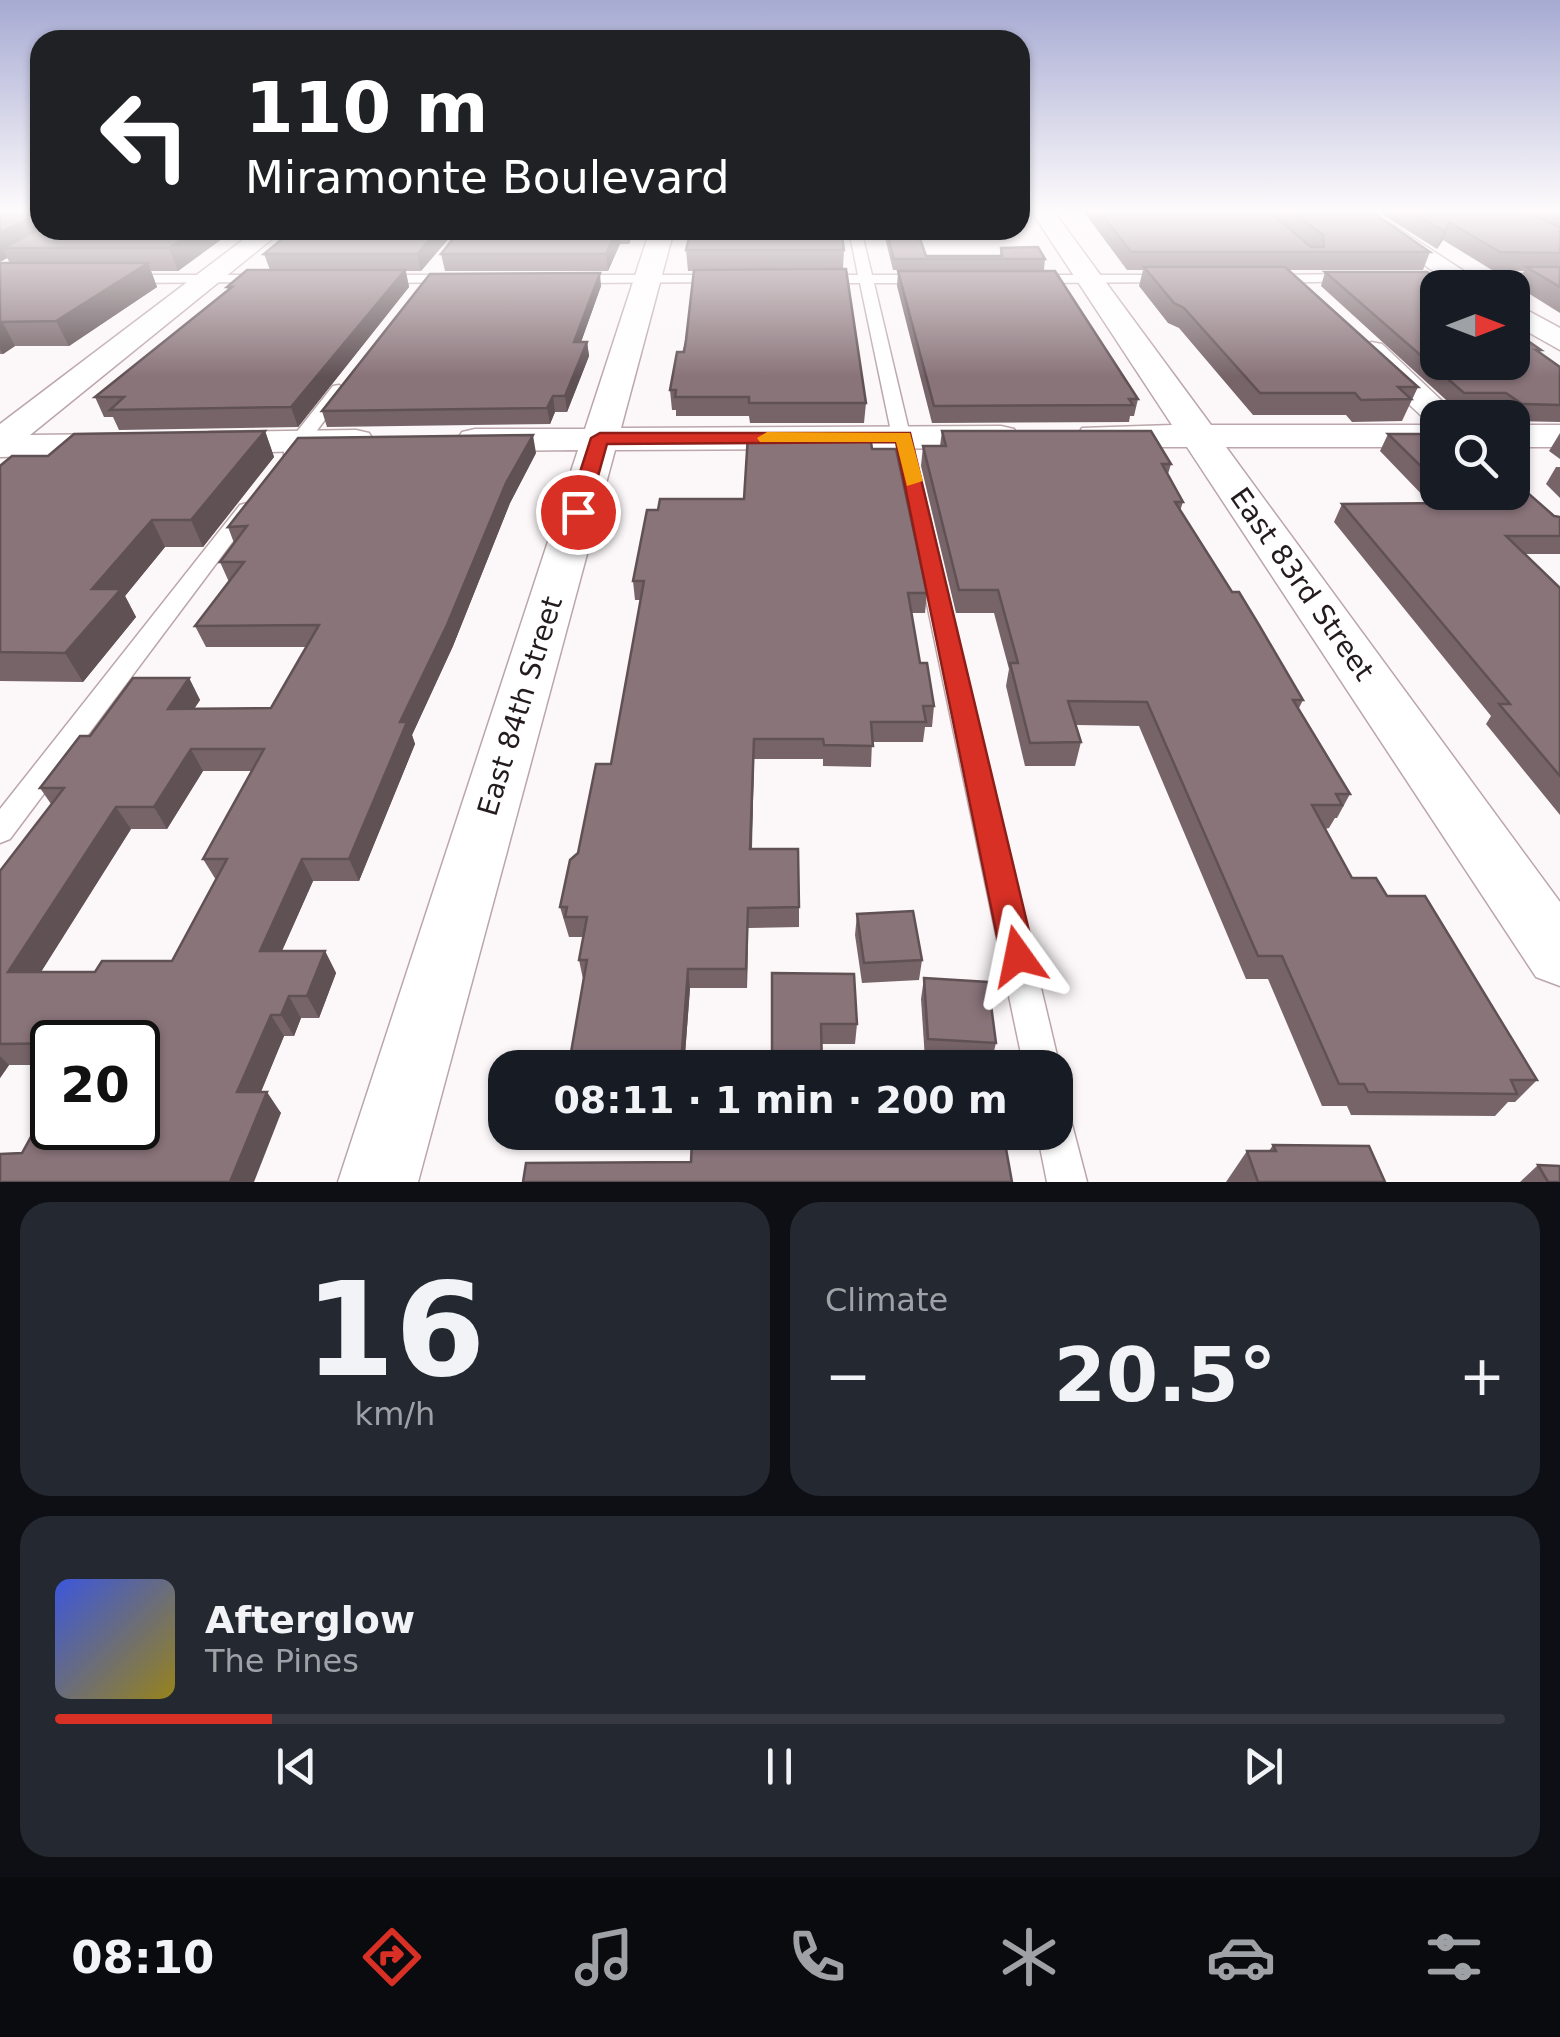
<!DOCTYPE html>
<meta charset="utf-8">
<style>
:root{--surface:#171b24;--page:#242831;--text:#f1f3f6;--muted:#9ea1a6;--line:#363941;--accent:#d93025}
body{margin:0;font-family:"DejaVu Sans",sans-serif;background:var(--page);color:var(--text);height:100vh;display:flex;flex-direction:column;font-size:38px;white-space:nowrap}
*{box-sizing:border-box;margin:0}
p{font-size:32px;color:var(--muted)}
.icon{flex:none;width:55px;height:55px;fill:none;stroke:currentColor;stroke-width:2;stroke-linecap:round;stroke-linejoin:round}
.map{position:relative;height:1182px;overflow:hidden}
.sheet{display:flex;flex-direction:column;gap:20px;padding:20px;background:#0d0f14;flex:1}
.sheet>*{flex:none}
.hud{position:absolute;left:30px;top:30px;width:1000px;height:210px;border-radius:30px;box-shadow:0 2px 8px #0004;background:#202124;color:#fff;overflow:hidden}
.needle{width:65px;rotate:90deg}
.fabs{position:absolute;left:1420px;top:270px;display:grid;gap:20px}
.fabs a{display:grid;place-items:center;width:110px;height:110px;border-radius:20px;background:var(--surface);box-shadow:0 2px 8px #0004;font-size:50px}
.speed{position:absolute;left:30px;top:1020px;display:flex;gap:20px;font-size:50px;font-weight:700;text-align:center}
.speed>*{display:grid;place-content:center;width:130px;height:130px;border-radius:50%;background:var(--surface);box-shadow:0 2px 8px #0004;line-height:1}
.speed .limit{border:5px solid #111;border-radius:15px;background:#fff;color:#111}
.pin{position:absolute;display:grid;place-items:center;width:85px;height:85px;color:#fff;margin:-42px;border:5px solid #fff;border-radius:50%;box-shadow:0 2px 10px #0007}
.me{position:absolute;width:110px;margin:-55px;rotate:348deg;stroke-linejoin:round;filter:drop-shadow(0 0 8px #0008)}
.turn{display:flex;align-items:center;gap:35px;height:210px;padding:0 50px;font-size:45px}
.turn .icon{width:130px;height:130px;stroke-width:2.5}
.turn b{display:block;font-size:70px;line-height:85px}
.big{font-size:75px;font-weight:800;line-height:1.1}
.sheet .widget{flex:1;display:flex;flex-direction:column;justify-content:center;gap:15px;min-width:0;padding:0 35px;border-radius:30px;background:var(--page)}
.sheet .dial{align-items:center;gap:0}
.dial b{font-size:130px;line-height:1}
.song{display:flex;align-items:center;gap:30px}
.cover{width:120px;height:120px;border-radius:15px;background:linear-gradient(135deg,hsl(230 70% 55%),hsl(50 70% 35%))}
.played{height:10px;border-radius:5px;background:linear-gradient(90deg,var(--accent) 15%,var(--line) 15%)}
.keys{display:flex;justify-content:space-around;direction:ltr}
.heat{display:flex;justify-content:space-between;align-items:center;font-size:55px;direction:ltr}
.sheet .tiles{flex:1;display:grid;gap:20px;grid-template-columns:1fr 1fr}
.widget:last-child{grid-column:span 2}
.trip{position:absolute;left:488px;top:1050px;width:585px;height:100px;border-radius:30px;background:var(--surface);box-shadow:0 2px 8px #0004;font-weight:800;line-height:100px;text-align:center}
.tabs{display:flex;height:160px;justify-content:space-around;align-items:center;background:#090b0e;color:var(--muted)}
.tabs .icon{width:70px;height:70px}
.tabs .active{color:var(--accent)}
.tabs b{font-size:45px;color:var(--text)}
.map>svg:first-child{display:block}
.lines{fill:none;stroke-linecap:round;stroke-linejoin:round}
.service-casing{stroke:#bba6ab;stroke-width:3}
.minor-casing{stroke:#bba6ab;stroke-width:3}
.service{fill:#fff;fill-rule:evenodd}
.minor{fill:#fff;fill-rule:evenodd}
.wall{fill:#766469;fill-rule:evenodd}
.shaded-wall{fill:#605155}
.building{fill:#89747a;stroke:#605155;stroke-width:2.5;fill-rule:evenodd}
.route{fill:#d93025;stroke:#8d1f18;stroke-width:2.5}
.slow{fill:#f59e0b}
.labels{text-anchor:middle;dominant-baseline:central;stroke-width:8;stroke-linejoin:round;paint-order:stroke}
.street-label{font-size:28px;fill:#231b1d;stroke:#fff}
</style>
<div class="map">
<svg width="1560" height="1182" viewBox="0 0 1560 1182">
<rect width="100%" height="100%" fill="#fcf7f9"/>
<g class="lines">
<defs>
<g id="service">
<path d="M 849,230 L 861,230 L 872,275 L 927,275 L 934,279 L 927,283 L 874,283 L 1060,1068 L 1055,1081 L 1055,1068 L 1024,1068 L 860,283 L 819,283 L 812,279 L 819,275 L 858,275 Z"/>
<path d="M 1352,274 L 1359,278 L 1357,281 L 1269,283 L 1262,279 L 1269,275 Z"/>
<path d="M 1409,274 L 1560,274 L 1560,282 L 1404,281 L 1402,278 Z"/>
<path d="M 267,275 L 274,279 L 272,282 L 124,283 L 117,279 L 124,275 Z"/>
<path d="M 457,275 L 462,276 L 462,282 L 379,283 L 372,279 L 379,275 Z"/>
<path d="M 722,275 L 729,279 L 727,282 L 574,283 L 567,279 L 574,275 Z"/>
<path d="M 1172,275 L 1179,279 L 1177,282 L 1034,283 L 1027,279 L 1034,275 Z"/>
<path d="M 339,385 L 347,390 L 298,456 L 284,456 L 284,448 L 333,386 Z"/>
<path d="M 247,503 L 254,505 L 257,509 L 254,513 L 10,839 L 0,843 L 0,809 L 240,505 Z"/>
<path d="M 1055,1108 L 1069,1113 L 1087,1182 L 1047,1182 L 1037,1132 L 1055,1132 Z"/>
</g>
<g id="minor">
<path d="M 1032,212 L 1054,212 L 1211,425 L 1431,425 L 1360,358 L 1356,351 L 1371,342 L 1382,344 L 1460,418 L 1438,418 L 1438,447 L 1226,447 L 1560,902 L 1560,986 L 1536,977 L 1187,447 L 1095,447 L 1082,444 L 1077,436 L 1082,428 L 1172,425 Z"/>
<path d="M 1347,212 L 1373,212 L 1490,288 L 1458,288 Z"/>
<path d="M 256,230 L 283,230 L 30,435 L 121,434 L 134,437 L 139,445 L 134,453 L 0,457 L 0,424 Z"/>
<path d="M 650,230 L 674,230 L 621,428 L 1001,426 L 1014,429 L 1019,437 L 1014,445 L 1001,448 L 615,450 L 418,1182 L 338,1182 L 578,450 L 475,451 L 462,448 L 457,440 L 462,432 L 475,429 L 585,429 Z"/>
<path d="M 1512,302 L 1560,328 L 1560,350 L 1512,323 Z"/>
<rect x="1512" y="425" width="48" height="22"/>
<path d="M 356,430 L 369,433 L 374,441 L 369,449 L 210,454 L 197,451 L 192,443 L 197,435 L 210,432 Z"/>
</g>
</defs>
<use href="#service" class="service-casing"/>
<use href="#minor" class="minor-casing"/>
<use href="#service" class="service"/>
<use href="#minor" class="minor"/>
</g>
<g class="wall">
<path d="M 0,212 L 40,230 L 234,230 L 178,271 L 151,271 L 157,287 L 69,346 L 15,346 L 3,354 L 0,354 L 0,263 L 10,263 L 7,258 L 0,262 Z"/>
<path d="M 1084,212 L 1372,212 L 1430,252 L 1423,270 L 1288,270 L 1418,387 L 1402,421 L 1352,422 L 1346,415 L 1253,415 L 1179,328 L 1168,323 L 1139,286 L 1143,270 L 1127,270 Z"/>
<path d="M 1378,212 L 1560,212 L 1560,313 L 1517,286 L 1524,271 L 1492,270 L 1443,240 L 1437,249 Z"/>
<path d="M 293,230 L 456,230 L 421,271 L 406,271 L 409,287 L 298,427 L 119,430 L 113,417 L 104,417 L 95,397 L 228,290 L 227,287 L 270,270 L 264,254 Z"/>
<path d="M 460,230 L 634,230 L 629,244 L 620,244 L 608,271 L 445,271 L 441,254 Z"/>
<path d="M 691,230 L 735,230 L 734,236 L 844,250 L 843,269 L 866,403 L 864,423 L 750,423 L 749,416 L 676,416 L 676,410 L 672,410 L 670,390 L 686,340 L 694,271 L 688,271 L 686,250 Z"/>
<path d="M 883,230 L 917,230 L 926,256 L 1000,256 L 1001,248 L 1045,259 L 1044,270 L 893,270 Z"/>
<path d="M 898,271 L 1138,399 L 1134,416 L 1130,416 L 1129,422 L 932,423 L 897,286 Z"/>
<path d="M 1325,272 L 1512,330 L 1541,350 L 1540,352 L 1560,367 L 1560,422 L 1513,421 L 1512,418 L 1508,418 L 1498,409 L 1456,409 L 1321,286 Z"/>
<path d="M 601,286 L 581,342 L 587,342 L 589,356 L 567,412 L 555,412 L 550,424 L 327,427 L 322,411 Z"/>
<path d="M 265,431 L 274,457 L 203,547 L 165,547 L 125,596 L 136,617 L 83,682 L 0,681 L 0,466 L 48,456 Z"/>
<path d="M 942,431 L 1171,464 L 1168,474 L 1183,502 L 1180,511 L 1303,700 L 1298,710 L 1350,794 L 1337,818 L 1335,818 L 1329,828 L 1325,829 L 1352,878 L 1387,896 L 1537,1080 L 1515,1102 L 1508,1102 L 1495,1116 L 1351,1115 L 1347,1106 L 1322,1106 L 1268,979 L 1246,979 L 1139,726 L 1076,725 L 1081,742 L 1075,766 L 1025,766 L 1006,686 L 1009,669 L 994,613 L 956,613 L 921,466 L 923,446 L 940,446 Z"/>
<path d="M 1560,433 L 1560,459 L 1549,451 Z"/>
<path d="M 1388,434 L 1438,434 L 1438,492 L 1560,517 L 1560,554 L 1525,554 L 1560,588 L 1560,815 L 1486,724 L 1491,716 L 1334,522 L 1342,504 L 1430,503 L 1380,451 Z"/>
<path d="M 872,449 L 927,593 L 925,613 L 911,613 L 920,663 L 934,706 L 932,727 L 925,727 L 923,742 L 872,742 L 871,767 L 823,766 L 823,759 L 754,759 L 752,849 L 799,907 L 799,927 L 748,928 L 747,988 L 690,988 L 684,1068 L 570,1068 L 569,1064 L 583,979 L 579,960 L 583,937 L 569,937 L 560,907 L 611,764 L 641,600 L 635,600 L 633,581 L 658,510 L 744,499 Z"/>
<path d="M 536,453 L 510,503 L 453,646 L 412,735 L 415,744 L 359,881 L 313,881 L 282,951 L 325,951 L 336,973 L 319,1018 L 301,1018 L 294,1036 L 284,1036 L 261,1092 L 281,1113 L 22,1153 L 138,1042 L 52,1042 L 52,1065 L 9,1065 L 0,1078 L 0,871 L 51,804 L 40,788 L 90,736 L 189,678 L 200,700 L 194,709 L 271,708 L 306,647 L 206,647 L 195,626 L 229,582 L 220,562 L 234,543 L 228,527 ZM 203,771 L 252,771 L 203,859 L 216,880 L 172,961 L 95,972 L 41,972 L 131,829 L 167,829 Z"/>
<path d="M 1556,467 L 1560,467 L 1560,498 L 1546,484 Z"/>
<path d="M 857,914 L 922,960 L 919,980 L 862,983 L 855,935 Z"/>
<path d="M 772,973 L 857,1024 L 855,1044 L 821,1044 Z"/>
<path d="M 924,978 L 996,1043 L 991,1063 L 925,1059 L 921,999 Z"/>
<path d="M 1273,1145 L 1385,1182 L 1226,1182 L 1247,1151 L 1269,1151 Z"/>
<path d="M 1538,1165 L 1560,1182 L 1520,1182 Z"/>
</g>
<g class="shaded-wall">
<path d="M 40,212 L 40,230 L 3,248 L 7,258 L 0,262 L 0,233 Z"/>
<path d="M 1450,223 L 1443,240 L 1437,249 L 1444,231 Z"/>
<path d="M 196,230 L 234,230 L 178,271 L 169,248 Z"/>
<path d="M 438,230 L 456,230 L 421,271 L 417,254 Z"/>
<path d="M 617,230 L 619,230 L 620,244 L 608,271 L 606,254 Z"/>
<path d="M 628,230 L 634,230 L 629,244 Z"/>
<path d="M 148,263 L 157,287 L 69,346 L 56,321 Z"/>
<path d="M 405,270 L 409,287 L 298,427 L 291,407 Z"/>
<path d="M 600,273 L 601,286 L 576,356 L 574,342 Z"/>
<path d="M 2,321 L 15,346 L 3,354 L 0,349 L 0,322 Z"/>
<path d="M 587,342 L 589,356 L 567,412 L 565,396 Z"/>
<path d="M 553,396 L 555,412 L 550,424 L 547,408 Z"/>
<path d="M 265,431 L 274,457 L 203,547 L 191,520 Z"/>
<path d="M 533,435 L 536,453 L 510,503 L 453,646 L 412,735 L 415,744 L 359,881 L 349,859 L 400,722 L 506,483 Z"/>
<path d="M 152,520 L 165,547 L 125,596 L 136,617 L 83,682 L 65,653 L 92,589 Z"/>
<path d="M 189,678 L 200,700 L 179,731 L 168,709 Z"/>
<path d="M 754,739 L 754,759 L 751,869 L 750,849 Z"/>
<path d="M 191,749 L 203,771 L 167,829 L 154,807 Z"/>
<path d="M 116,807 L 131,829 L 27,994 L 8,972 Z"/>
<path d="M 302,859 L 313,881 L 272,973 L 260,951 Z"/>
<path d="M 748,908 L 748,928 L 747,988 L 746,969 Z"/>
<path d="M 325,951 L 336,973 L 319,1018 L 307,996 Z"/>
<path d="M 688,969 L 690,988 L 684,1068 L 681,1068 Z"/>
<path d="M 289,996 L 301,1018 L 294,1036 L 281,1015 Z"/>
<path d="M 271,1015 L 284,1036 L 252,1113 L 237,1092 Z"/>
<path d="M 0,1056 L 9,1065 L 0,1078 Z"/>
<path d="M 267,1092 L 281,1113 L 254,1182 L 230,1182 Z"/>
</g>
<g class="building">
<path d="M 0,212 L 40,212 L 0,233 Z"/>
<path d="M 1100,212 L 1270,212 L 1311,247 L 1324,247 L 1323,235 L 1293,212 L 1372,212 L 1430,252 L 1131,252 Z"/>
<path d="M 1411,212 L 1525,212 L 1560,227 L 1560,253 L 1500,252 L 1450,223 L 1444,231 Z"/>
<path d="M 40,229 L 40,230 L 196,230 L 169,248 L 3,248 Z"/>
<path d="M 293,230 L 438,230 L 417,254 L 264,254 Z"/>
<path d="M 460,230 L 617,230 L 606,254 L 441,254 Z"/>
<path d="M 691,230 L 732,230 L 732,236 L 806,236 L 806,230 L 841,230 L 844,250 L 686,250 Z"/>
<path d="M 886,230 L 917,230 L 926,256 L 1002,256 L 1001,248 L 1038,247 L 1045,259 L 894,259 Z"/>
<path d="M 0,263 L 148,263 L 56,321 L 0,322 Z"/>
<path d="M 1144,267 L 1285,267 L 1418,387 L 1398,387 L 1411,399 L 1361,400 L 1355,393 L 1260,393 L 1184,308 L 1174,303 Z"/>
<path d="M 1526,267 L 1560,267 L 1560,287 Z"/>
<path d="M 846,269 L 866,403 L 749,403 L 749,397 L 675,397 L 676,390 L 670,390 L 677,352 L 684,352 L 686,340 L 694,270 Z"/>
<path d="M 247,270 L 405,270 L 291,407 L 110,410 L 124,397 L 95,397 L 232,287 L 227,287 Z"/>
<path d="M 898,271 L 1055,271 L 1138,399 L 1129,399 L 1133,405 L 934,406 Z"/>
<path d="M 1325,272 L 1427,272 L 1451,288 L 1438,288 L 1438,362 L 1512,362 L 1512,330 L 1541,350 L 1536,350 L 1560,367 L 1560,405 L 1522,404 L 1506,393 L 1464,393 Z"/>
<path d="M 600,273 L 574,342 L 587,342 L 565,396 L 553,396 L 547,408 L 322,411 L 430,274 Z"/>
<path d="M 265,431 L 191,520 L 152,520 L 92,589 L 121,589 L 65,653 L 0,652 L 0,466 L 12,456 L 48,456 L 74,434 Z"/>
<path d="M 942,431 L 1151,431 L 1171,464 L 1162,464 L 1183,502 L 1175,502 L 1232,592 L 1239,592 L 1259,625 L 1303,700 L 1293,700 L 1350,794 L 1336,794 L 1342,805 L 1312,805 L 1352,878 L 1376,878 L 1387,896 L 1425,896 L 1537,1080 L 1511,1080 L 1517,1094 L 1368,1092 L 1364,1084 L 1339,1084 L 1282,956 L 1258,956 L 1147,702 L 1068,701 L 1081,742 L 1030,743 L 1010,663 L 1018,663 L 998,590 L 959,590 L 923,446 L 946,446 Z"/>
<path d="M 1388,434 L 1438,434 L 1438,483 Z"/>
<path d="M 533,435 L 506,483 L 447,625 L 400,722 L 407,722 L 349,859 L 302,859 L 260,951 L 325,951 L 307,996 L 289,996 L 281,1015 L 271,1015 L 237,1092 L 267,1092 L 230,1182 L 0,1182 L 0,1154 L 22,1153 L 52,1099 L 52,1128 L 138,1128 L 138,1042 L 0,1044 L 0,871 L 64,788 L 40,788 L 80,736 L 90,736 L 133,678 L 189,678 L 168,709 L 271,708 L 319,625 L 195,626 L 244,562 L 220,562 L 247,526 L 228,527 L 298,438 ZM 191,749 L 264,749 L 203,859 L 227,859 L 172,961 L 102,961 L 95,972 L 8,972 L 116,807 L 154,807 Z"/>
<path d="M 748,435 L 870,435 L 872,449 L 896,449 L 927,593 L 908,593 L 920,663 L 927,663 L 934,706 L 923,706 L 926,722 L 871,722 L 873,746 L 824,745 L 823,739 L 754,739 L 750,849 L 798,849 L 799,907 L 748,908 L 746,969 L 688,969 L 681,1064 L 569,1064 L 587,960 L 579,960 L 587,917 L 565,917 L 567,907 L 560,907 L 570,860 L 578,853 L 596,764 L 611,764 L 644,581 L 633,581 L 647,510 L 658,510 L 660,499 L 744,499 Z"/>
<path d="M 1512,479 L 1554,516 L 1560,517 L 1560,536 L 1506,536 L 1560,588 L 1560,776 L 1499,704 L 1510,704 L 1342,504 L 1447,503 L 1435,492 L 1438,491 L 1438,492 L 1512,492 Z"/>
<path d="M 913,911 L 922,960 L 864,963 L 857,914 Z"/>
<path d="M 772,973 L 854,974 L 857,1024 L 821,1024 L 822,1068 L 772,1068 Z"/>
<path d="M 924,978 L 988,982 L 996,1043 L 928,1039 Z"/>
<path d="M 771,1132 L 1003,1132 L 1012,1182 L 523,1182 L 526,1163 L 691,1162 L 692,1139 L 771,1138 Z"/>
<path d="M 1273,1145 L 1369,1146 L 1385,1182 L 1258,1182 L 1247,1151 L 1276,1151 Z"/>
<path d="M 1538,1165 L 1560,1166 L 1560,1182 L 1548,1182 Z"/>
</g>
<linearGradient id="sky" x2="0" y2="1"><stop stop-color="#a6aad2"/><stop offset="0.56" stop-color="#fefbfc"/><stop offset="1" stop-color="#fefbfc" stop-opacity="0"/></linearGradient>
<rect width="1560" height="377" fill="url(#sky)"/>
<path class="route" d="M 600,433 L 910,433 L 1035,956 L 1030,967 L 1018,972 L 1006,967 L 1001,956 L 896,442 L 607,444 L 588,512 L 570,517 L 567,512 L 591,438 Z"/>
<path class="slow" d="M 767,432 L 910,433 L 923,481 L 907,486 L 896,442 L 760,442 L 757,438 Z"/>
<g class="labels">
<g class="street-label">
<text transform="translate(1302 584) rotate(55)">East 83rd Street</text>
<text transform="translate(520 706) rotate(-73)">East 84th Street</text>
</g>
</g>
</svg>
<div class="fabs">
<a><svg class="needle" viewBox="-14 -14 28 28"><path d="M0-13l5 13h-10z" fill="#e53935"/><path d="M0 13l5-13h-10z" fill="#9ea1a6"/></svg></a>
<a><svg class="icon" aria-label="search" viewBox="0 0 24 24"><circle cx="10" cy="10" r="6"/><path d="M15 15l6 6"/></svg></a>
</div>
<div class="speed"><div class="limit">20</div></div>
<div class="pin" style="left:578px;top:512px;background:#d93025"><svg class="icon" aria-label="arrive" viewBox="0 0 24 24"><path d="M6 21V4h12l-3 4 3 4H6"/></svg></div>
<svg class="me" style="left:1018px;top:956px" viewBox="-20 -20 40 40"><path d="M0-17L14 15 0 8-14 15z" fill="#d93025" stroke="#fff" stroke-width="4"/></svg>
<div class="trip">08:11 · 1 min · 200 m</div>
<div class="hud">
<div class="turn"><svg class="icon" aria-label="left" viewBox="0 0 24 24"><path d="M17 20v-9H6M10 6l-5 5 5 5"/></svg><div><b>110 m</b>Miramonte Boulevard</div></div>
</div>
</div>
<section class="sheet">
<div class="tiles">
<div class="widget dial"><b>16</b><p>km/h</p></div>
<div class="widget"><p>Climate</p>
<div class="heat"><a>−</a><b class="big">20.5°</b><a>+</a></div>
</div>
<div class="widget">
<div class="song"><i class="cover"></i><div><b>Afterglow</b><p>The Pines</p></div></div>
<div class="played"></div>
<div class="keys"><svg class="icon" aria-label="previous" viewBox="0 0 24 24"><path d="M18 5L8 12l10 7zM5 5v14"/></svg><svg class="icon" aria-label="pause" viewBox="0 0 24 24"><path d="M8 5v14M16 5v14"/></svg><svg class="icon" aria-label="next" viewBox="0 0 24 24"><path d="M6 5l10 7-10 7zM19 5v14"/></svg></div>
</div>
</div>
</section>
<nav class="tabs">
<b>08:10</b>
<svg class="icon active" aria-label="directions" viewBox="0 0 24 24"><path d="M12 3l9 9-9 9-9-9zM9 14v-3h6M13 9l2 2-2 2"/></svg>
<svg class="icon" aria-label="music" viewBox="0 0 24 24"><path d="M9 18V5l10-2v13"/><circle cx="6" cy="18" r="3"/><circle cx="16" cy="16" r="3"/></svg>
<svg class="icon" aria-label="phone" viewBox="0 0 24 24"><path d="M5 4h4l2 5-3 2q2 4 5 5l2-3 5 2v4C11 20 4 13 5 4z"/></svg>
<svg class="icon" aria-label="climate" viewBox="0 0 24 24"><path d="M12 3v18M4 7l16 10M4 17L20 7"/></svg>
<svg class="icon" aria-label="car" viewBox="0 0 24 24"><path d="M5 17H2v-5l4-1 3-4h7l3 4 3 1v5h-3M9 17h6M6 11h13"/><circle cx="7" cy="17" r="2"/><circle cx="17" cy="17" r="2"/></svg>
<svg class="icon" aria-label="filters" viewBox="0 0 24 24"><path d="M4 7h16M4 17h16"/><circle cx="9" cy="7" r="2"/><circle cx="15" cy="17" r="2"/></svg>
</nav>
